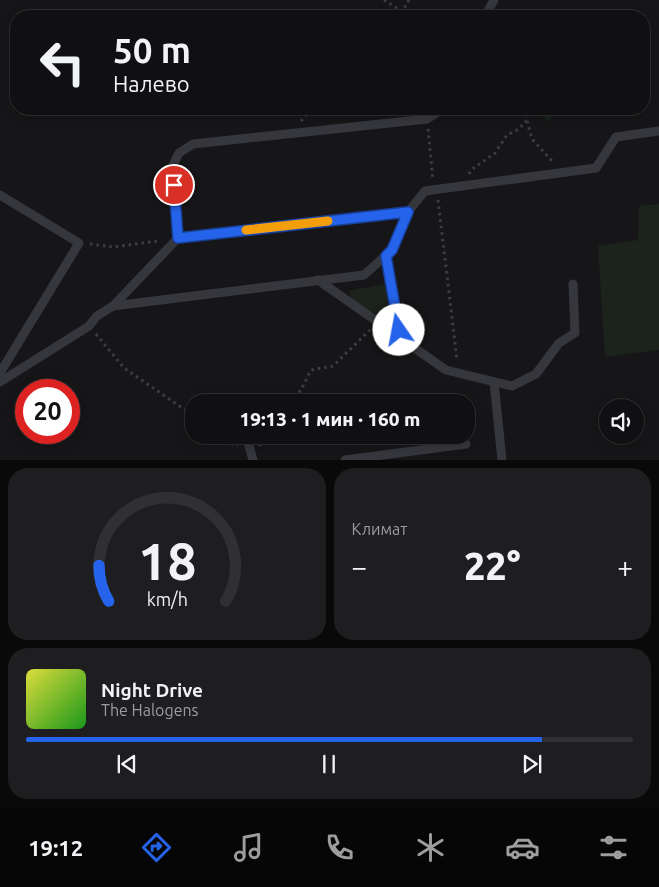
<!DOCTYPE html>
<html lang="ru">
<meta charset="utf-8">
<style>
:root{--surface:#101012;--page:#1e1e20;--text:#f1f3f6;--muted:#9c9d9f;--line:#303032;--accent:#2563eb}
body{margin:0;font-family:Ubuntu,sans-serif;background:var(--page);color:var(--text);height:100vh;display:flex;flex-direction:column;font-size:19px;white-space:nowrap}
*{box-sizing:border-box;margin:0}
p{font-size:16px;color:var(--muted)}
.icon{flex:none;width:28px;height:28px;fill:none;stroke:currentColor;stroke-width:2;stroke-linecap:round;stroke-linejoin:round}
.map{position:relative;height:460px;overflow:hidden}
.sheet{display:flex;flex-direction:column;gap:8px;padding:8px;background:#09090a;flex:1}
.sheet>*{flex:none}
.guide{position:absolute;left:10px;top:10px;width:640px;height:105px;border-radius:20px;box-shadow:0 2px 12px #0003,0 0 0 1px var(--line);background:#101012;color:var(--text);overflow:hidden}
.tools{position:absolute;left:599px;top:399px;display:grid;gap:10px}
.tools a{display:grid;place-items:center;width:45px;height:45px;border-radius:50%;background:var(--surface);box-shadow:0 2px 12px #0003,0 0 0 1px var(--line);font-size:25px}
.speed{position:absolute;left:15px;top:379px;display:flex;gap:10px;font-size:25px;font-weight:700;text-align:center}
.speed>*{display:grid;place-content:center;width:65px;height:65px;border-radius:50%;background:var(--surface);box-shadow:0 2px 12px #0003,0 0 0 1px var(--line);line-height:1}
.speed .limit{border:8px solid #d22;background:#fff;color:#111}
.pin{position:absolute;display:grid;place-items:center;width:42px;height:42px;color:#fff;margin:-21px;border:2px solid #fff;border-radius:50%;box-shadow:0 1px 5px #0007}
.me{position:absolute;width:55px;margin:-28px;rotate:348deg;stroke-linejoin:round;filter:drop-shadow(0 0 4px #0008)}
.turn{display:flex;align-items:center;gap:18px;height:105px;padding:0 20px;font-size:22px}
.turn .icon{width:65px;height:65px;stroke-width:2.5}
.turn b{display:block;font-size:35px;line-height:42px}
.big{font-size:38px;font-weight:800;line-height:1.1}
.sheet .card{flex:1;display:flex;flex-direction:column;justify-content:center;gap:8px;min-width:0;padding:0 18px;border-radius:20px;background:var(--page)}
.sheet .dial{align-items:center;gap:0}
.dial svg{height:130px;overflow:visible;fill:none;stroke:var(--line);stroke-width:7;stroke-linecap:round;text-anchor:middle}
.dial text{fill:var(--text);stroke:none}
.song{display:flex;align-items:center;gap:15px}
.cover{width:60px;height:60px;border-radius:8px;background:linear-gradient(135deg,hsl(60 70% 55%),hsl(120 70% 35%))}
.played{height:5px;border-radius:2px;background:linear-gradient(90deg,var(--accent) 85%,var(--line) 85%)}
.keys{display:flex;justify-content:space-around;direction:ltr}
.heat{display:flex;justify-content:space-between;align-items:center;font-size:28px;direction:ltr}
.sheet .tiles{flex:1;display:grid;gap:8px;grid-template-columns:1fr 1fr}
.card:last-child{grid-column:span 2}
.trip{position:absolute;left:185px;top:394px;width:290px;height:50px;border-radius:20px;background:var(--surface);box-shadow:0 2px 12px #0003,0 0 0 1px var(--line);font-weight:800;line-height:50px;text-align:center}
.dock{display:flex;height:80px;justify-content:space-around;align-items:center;background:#060607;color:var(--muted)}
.dock .icon{width:35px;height:35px}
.dock .current{color:var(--accent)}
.dock b{font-size:22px;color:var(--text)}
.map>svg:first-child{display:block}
.green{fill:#1b231c}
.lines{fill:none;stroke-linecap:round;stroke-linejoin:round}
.path{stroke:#3c3e44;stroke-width:3;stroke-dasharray:2.5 4;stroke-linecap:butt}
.lane{stroke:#36373d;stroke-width:9}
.route-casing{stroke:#184099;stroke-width:12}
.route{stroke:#2563eb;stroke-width:9}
.slow{stroke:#f59e0b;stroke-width:9}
</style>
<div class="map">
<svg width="659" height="460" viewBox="0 0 659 460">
<rect width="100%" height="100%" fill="#161618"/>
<g class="green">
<path d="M 530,109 L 556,109 L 550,121 Z"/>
<path d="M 659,204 L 659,350 L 605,357 L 598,246 L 638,240 L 639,206 Z"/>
<path d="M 384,284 L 387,292 L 388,313 L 381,317 L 351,299 L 349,291 Z"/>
</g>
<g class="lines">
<g class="path">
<path d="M 384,0 L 410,16"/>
<path d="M 395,16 L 402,12 L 409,0"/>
<path d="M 301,121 L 312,109"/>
<path d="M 527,121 L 532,139 L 552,161"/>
<path d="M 428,129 L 433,180"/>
<path d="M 469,174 L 471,170 L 495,153 L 507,135 L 519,129 L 527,120 L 528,109"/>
<path d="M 438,200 L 457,360"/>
<path d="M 90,244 L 113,247 L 158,241"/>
<path d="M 96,334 L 124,368 L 194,416"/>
<path d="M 290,402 L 301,390 L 311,370 L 333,366 L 370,330"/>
<path d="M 214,435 L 218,439 L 238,446"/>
<path d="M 259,446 L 268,435"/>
</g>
<g class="lane">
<path d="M 485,16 L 494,0"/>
<path d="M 443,109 L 427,119 L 193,144 L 179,153 L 172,167 L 178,238 L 408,212 L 425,191 L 596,168 L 616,137 L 659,131"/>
<path d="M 0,195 L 79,243 L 0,373"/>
<path d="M 386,256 L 399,330 L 406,341"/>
<path d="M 318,280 L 446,370 L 512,386 L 536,374 L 559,343 L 575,333 L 573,284"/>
<path d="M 113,306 L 364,275 L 392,250 L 408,212"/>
<path d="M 0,382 L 89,326 L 97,316 L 113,306 L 178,238"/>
<path d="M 494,382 L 502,460"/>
<path d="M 246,435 L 253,460"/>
<path d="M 345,460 L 466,444"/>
</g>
</g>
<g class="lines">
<defs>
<path id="route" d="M 174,185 L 178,238 L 408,212 L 392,250 L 386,256 L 399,330"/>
</defs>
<use href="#route" class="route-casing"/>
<use href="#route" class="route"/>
<path class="slow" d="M 246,230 L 328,221"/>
</g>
</svg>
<div class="tools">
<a><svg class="icon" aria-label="sound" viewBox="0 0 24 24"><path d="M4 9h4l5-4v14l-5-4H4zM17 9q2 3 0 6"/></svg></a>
</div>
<div class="speed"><div class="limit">20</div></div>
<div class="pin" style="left:174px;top:185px;background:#d93025"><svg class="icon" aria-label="arrive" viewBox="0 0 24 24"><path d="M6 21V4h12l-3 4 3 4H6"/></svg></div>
<svg class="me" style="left:399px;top:330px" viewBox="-20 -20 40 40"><circle r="19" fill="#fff"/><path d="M0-13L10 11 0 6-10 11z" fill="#2563eb"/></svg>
<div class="trip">19:13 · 1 мин · 160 m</div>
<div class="guide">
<div class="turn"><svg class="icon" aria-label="left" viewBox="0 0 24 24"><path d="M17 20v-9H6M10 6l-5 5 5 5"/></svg><div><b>50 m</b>Налево</div></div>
</div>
</div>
<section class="sheet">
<div class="tiles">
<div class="card dial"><svg viewBox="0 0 100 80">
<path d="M14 69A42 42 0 1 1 86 69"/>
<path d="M14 69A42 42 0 0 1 8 47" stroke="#2563eb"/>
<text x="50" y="56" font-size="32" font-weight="700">18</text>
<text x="50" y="72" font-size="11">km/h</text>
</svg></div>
<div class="card"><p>Климат</p>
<div class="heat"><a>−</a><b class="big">22°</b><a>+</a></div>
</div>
<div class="card">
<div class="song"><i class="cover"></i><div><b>Night Drive</b><p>The Halogens</p></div></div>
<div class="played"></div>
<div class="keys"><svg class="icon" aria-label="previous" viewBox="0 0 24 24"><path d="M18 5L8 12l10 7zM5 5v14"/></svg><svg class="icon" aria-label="pause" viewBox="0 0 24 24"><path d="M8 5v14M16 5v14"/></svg><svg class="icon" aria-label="next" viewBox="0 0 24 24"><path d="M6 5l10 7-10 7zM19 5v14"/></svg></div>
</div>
</div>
</section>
<nav class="dock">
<b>19:12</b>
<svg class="icon current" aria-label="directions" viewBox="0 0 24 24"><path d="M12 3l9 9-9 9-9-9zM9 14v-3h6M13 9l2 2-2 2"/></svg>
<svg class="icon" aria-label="music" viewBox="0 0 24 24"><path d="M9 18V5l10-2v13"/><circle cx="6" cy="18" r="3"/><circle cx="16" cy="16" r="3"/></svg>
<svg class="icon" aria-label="phone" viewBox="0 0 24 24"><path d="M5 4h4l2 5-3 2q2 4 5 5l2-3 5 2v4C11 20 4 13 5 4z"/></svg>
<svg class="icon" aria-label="climate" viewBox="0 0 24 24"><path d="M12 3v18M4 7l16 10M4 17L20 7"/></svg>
<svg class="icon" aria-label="car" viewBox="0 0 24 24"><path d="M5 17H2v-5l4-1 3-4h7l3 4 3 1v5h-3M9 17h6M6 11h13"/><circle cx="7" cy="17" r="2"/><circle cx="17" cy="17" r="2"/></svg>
<svg class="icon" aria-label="filters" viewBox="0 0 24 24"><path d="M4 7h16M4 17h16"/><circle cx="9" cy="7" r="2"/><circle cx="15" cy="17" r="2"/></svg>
</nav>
